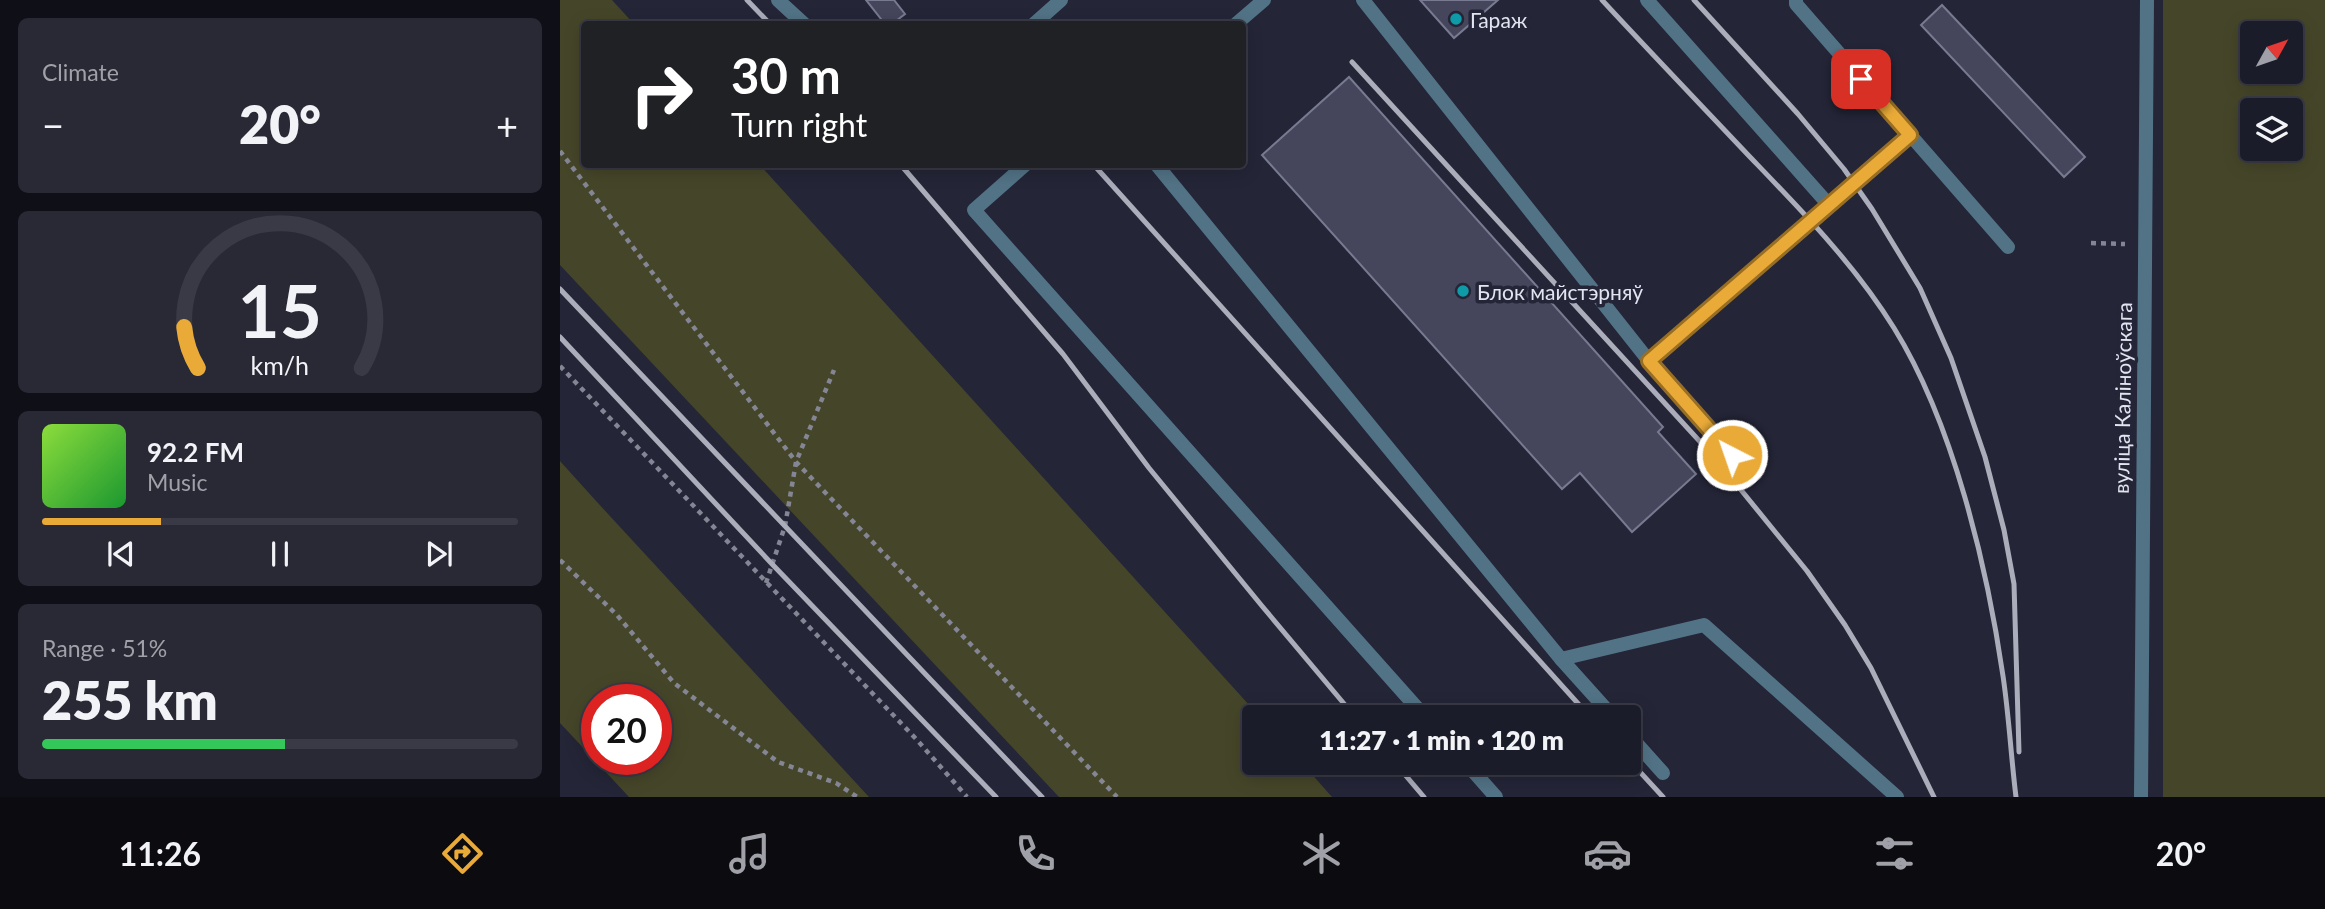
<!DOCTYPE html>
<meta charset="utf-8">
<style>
:root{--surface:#1b1c29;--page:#282935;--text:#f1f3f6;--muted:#a0a1a8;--line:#393a46;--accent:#e9aa38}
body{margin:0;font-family:Lato,sans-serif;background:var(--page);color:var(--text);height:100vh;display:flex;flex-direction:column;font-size:26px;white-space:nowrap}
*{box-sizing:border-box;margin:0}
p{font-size:23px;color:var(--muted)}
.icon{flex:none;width:38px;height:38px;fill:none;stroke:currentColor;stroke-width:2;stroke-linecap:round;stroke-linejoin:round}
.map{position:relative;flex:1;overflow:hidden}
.sheet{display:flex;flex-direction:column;gap:18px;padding:18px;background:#0f0f17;width:560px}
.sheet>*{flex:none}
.top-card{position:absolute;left:21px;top:21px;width:665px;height:147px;border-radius:7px;box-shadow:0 4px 18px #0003,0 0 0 2px var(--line);background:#202124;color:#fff;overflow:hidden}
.needle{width:46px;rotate:50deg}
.buttons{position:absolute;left:1680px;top:21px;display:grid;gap:14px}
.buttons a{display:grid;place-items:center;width:63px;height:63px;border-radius:7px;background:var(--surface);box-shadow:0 4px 18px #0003,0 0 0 2px var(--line);font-size:35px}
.speed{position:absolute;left:21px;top:684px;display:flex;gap:14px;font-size:35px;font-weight:700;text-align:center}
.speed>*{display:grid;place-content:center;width:91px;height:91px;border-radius:50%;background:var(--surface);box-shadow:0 4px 18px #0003,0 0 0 2px var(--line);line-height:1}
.speed .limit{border:10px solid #d22;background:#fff;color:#111}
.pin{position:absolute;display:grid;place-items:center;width:60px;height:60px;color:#fff;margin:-30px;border-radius:14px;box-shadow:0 4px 10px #0006}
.me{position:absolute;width:77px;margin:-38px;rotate:319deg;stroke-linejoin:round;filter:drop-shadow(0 0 5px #0008)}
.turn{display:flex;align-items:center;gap:24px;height:147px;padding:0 35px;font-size:32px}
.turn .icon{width:91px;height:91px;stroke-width:2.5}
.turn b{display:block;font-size:49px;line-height:60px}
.big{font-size:52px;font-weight:800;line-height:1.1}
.sheet .widget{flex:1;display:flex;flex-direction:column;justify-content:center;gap:10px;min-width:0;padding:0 24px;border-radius:10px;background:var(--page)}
.sheet .dial{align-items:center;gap:0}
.dial svg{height:182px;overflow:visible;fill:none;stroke:var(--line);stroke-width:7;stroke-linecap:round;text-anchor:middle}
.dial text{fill:var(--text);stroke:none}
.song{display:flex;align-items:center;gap:21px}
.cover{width:84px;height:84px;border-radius:10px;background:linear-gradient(135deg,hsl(90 70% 55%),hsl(130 70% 35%))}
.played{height:7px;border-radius:4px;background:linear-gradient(90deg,var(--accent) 25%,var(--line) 25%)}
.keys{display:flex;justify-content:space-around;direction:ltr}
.heat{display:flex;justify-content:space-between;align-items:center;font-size:38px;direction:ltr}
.charge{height:10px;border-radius:5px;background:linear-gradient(90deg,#34c759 51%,var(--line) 0)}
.trip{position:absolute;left:682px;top:705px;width:399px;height:70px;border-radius:7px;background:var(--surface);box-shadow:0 4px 18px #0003,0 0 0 2px var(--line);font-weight:800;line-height:70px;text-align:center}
.tab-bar{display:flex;height:112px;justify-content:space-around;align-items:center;background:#0b0b10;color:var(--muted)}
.tab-bar .icon{width:49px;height:49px}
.tab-bar .selected{color:var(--accent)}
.tab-bar b{font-size:32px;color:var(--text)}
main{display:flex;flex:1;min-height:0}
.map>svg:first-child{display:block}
.green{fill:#454629;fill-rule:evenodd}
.building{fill:#45465b;stroke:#787a91;stroke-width:2}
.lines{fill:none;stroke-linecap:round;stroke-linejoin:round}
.path{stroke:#858695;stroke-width:4.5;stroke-dasharray:5 5;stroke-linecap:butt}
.service{stroke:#527386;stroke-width:14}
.tertiary{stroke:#527386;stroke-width:14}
.rail{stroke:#acadbb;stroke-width:5}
.route-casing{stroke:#976e24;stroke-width:18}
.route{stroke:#e9aa38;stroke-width:12}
.culture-dot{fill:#0f9aa8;stroke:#242537;stroke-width:2.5}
.labels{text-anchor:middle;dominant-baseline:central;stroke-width:7;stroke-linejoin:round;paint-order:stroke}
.poi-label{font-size:21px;fill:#e3e4f1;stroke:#242537;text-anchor:start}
.street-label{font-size:21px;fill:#e3e4f1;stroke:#242537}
</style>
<main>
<section class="sheet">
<div class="widget"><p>Climate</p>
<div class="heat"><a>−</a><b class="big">20°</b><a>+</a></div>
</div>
<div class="widget dial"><svg viewBox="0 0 100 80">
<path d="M14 69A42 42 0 1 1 86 69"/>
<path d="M14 69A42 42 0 0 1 8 51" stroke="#e9aa38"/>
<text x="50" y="56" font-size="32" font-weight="700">15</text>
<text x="50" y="72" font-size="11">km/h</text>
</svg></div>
<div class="widget">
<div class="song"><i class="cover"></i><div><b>92.2 FM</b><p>Music</p></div></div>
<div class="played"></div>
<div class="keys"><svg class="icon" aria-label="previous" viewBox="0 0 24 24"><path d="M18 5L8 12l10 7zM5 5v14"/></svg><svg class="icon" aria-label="pause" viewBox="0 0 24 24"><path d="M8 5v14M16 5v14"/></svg><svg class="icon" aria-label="next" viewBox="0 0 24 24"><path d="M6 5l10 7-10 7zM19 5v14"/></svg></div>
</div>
<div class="widget"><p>Range · 51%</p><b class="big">255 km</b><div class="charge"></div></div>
</section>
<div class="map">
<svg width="1765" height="797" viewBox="0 0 1765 797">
<rect width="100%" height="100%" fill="#242537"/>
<g class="green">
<path d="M 0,0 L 52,0 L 74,24 L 24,24 L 24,164 L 200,165 L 700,717 L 695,718 L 695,763 L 742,763 L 772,797 L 499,797 L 0,265 Z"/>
<path d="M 1603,0 L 1765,0 L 1765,797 L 1603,797 ZM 1692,33 L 1731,33 L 1731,72 L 1692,72 ZM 1731,110 L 1731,149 L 1692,149 L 1692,110 Z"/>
<path d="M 0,461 L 37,502 L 309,797 L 69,797 L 0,723 ZM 37,700 L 96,700 L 96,760 L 37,760 Z"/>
</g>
<g class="building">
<path d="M 306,0 L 334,0 L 345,14 L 332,24 L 325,24 Z"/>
<path d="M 860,0 L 938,0 L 894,38 Z"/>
<path d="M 1382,5 L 1525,157 L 1504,177 L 1361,25 Z"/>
<path d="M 789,77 L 1103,427 L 1098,432 L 1136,474 L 1072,532 L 1020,473 L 1002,489 L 702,155 Z"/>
</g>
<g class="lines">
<g class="path">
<path d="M 0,151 L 236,462 L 557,797"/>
<path d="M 1531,243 L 1565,244"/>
<path d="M 0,366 L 358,741 L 407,797"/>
<path d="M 0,560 L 57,615 L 114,683 L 218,762 L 276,783 L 297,797"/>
<path d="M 206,583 L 225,526 L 236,462 L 274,370"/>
</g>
<g class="service">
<path d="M 218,0 L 244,24"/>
<path d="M 803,0 L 1089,361 L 1188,474"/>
<path d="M 1087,0 L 1269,205"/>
<path d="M 1236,0 L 1236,4 L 1448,247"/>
<path d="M 474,24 L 501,0"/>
<path d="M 676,24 L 704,0"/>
<path d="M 466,164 L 414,210 L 866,718"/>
<path d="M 596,164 L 1001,659 L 1054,718"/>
<path d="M 1089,361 L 1350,135"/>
<path d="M 1001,659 L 1144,625 L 1337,797"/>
<path d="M 1069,735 L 1103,773"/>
<path d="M 906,763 L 936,797"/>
</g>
<path class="tertiary" d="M 1581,797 L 1587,0"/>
<g class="rail">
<path d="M 187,0 L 210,24"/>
<path d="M 1042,0 C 1091,53 1141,105 1191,158 C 1243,212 1295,265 1334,328 C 1393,423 1427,566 1443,676 C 1449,716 1451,757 1456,797"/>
<path d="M 1134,0 L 1238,114 L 1284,169 L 1312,209 L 1360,288 L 1391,358 L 1425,457 L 1444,530 L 1454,584 L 1459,752"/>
<path d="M 792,62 L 1155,458 L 1247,571 L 1285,625 L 1311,668 L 1374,797"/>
<path d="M 340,164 L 503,354 L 589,468 L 702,606 L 796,718"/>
<path d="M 533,164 L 1031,718"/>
<path d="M 0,289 L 482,797"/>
<path d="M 0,337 L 212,564 L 436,797"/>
<path d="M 1069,760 L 1103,797"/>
<path d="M 835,763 L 864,797"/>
</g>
</g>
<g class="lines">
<defs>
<path id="route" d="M 1172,455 L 1089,361 L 1350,135 L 1301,79"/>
</defs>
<use href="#route" class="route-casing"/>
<use href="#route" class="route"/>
</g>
<g class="culture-dot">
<circle cx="896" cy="19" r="7"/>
<circle cx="903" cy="291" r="7"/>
</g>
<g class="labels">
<g class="poi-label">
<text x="910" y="19">Гараж</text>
<text x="917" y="291">Блок майстэрняў</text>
</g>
<g class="street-label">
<text transform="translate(1562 398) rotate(-89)">вуліца Каліноўскага</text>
</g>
</g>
</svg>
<div class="buttons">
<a><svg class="needle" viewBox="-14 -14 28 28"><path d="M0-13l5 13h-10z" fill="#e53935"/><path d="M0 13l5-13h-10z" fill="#a0a1a8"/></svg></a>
<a><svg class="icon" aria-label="layers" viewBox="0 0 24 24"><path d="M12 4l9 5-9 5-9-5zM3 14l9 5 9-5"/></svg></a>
</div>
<div class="speed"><div class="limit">20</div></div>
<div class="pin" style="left:1301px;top:79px;background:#d93025"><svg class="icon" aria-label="arrive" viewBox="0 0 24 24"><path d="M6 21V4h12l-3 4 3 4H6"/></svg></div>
<svg class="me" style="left:1172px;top:455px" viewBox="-20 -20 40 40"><circle r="17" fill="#e9aa38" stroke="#fff" stroke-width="3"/><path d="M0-11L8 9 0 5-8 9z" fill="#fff"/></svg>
<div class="trip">11:27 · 1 min · 120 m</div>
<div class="top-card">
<div class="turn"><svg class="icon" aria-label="right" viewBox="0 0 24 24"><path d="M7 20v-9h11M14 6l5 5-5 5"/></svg><div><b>30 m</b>Turn right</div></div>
</div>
</div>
</main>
<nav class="tab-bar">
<b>11:26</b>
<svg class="icon selected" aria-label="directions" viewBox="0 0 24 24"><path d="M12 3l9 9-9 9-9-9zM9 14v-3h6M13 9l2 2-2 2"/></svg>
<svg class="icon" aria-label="music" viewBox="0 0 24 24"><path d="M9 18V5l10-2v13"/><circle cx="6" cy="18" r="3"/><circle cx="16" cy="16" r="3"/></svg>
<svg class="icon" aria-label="phone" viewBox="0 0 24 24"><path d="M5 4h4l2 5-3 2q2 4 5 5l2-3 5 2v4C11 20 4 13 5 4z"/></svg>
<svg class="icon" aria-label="climate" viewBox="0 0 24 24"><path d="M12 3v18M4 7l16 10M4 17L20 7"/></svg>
<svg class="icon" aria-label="car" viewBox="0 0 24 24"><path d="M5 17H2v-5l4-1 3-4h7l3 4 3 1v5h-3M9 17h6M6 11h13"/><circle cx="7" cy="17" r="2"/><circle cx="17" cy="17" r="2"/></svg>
<svg class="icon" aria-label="filters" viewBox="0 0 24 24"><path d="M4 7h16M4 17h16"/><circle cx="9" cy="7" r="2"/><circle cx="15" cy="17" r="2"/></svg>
<b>20°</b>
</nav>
